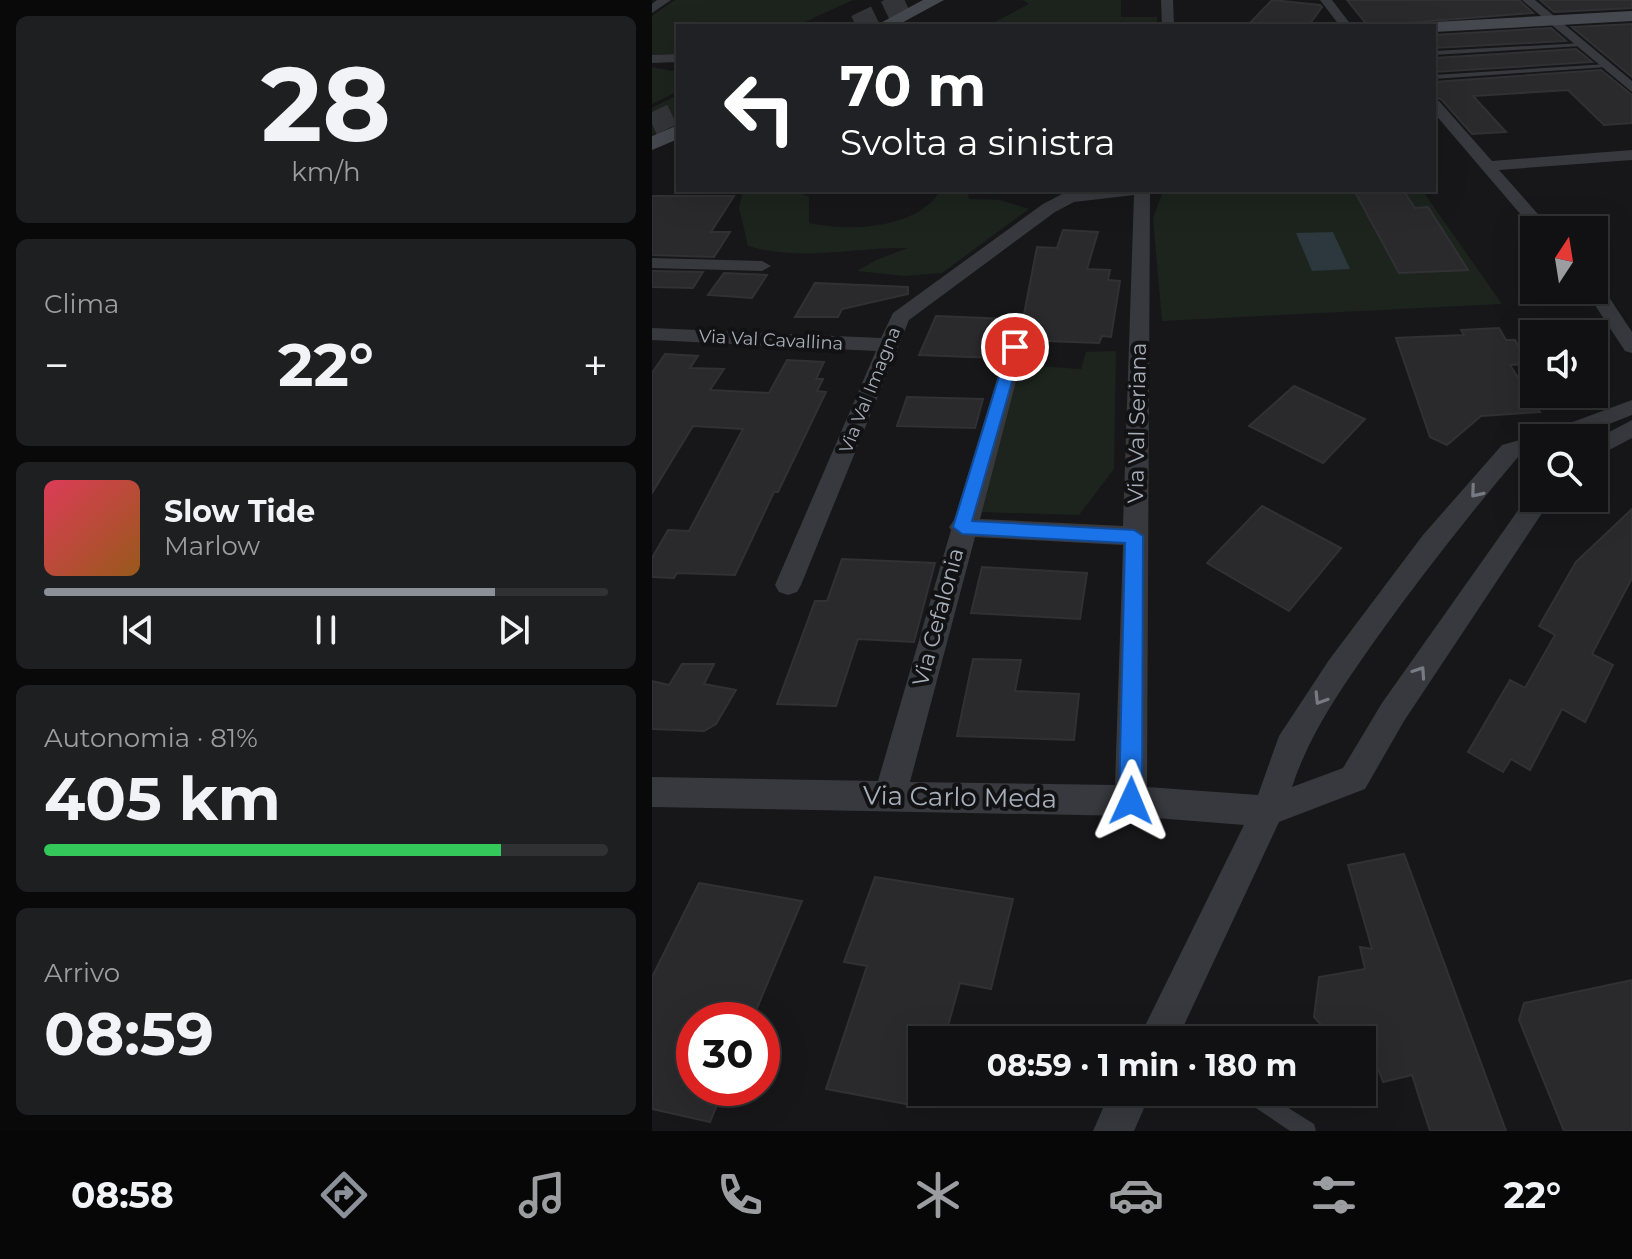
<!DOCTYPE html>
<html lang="it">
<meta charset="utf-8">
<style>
:root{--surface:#111113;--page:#1e1f21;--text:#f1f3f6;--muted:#9c9da0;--line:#303133;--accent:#8c9099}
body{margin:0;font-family:Montserrat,sans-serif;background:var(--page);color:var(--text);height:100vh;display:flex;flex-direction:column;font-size:30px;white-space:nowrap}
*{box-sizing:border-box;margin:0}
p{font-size:26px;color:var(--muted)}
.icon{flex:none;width:44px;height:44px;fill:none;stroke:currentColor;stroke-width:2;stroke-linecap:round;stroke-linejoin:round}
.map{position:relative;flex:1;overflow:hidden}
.details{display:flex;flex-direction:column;gap:16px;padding:16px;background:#09090a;width:652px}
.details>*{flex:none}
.banner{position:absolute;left:24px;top:24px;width:760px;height:168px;border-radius:0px;box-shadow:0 8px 32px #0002,0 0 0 2px var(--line);background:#202124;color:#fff;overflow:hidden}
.needle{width:52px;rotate:12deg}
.controls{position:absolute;left:868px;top:216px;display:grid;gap:16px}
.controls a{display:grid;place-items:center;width:88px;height:88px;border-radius:0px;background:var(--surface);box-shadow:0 8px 32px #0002,0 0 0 2px var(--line);font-size:40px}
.speed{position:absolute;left:24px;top:1002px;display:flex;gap:16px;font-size:40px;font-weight:700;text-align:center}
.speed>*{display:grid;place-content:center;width:104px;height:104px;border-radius:50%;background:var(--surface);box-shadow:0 8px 32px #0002,0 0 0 2px var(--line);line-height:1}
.speed .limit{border:12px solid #d22;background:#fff;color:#111}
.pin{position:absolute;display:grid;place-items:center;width:68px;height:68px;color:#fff;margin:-34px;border:4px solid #fff;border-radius:50%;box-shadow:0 2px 8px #0007}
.me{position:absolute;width:88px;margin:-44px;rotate:1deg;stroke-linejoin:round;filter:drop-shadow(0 0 6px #0008)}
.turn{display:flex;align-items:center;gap:28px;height:168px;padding:0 32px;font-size:36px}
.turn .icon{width:104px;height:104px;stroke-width:2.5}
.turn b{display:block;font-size:56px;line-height:68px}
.big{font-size:60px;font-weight:700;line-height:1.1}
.details .tile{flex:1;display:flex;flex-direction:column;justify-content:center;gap:12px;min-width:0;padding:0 28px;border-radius:12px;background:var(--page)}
.details .dial{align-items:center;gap:0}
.dial b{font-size:104px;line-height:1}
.song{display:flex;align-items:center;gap:24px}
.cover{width:96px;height:96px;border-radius:12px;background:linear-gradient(135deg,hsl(350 70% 55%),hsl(30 70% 35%))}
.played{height:8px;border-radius:4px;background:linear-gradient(90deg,var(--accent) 80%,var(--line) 80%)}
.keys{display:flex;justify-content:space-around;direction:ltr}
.heat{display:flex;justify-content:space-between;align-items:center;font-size:44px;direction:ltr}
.charge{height:12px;border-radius:6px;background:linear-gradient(90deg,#34c759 81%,var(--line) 0)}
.trip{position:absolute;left:256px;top:1026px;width:468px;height:80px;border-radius:0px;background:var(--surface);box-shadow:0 8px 32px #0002,0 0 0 2px var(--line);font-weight:700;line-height:80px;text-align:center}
.dock{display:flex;height:128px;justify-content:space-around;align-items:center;background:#070708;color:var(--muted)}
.dock .icon{width:56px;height:56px}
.dock .active{color:var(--accent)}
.dock b{font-size:36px;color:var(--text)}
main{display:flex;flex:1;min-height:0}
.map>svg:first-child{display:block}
.green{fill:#1c241d}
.water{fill:#2c373e}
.building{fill:#2a2a2d;stroke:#313135;stroke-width:2}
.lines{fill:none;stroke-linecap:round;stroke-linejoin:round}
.highway-tunnel{stroke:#343539;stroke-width:22;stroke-dasharray:22 11;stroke-linecap:butt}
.lane{fill:#38393e;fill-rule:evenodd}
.street{fill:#38393e;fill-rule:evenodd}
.secondary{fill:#45484e;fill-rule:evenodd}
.oneway{stroke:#767a82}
.route{fill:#1a73e8;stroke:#114b97;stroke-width:2}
.labels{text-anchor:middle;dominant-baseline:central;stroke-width:8;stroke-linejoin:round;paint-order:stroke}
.far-street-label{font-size:18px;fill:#a8afba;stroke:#121214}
.street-label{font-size:22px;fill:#a8afba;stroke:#121214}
.near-street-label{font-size:26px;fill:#a8afba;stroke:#121214}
</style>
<main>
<section class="details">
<div class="tile dial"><b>28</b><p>km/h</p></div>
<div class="tile"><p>Clima</p>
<div class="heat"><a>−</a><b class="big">22°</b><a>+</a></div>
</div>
<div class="tile">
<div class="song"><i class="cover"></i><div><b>Slow Tide</b><p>Marlow</p></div></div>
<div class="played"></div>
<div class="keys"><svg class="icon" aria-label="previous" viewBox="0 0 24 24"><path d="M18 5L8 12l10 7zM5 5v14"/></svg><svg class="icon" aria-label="pause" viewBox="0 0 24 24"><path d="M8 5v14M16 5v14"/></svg><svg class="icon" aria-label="next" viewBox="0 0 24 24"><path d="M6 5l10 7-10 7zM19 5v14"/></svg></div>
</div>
<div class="tile"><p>Autonomia · 81%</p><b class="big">405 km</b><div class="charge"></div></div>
<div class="tile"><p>Arrivo</p><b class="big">08:59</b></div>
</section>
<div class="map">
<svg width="980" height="1131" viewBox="0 0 980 1131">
<rect width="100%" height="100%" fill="#171719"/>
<g class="green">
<path d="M 23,0 L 201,0 L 144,26 L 26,26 L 26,54 L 0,55 L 0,16 Z"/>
<path d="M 371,0 L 469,0 L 469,17 L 505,17 L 505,26 L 335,26 L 377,4 Z"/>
<path d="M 0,67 L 26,72 L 26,91 L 0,104 Z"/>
<path d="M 26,95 L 26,122 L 0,135 L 0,108 Z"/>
<path d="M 63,190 L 142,190 L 157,197 L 157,223 C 198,232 265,229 289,190 L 315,190 L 317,199 L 348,200 L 377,209 L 290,273 L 253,276 L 205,271 L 224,260 L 256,248 C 201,247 150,262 96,246 L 87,208 L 90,194 Z"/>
<path d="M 589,190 L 770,190 L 850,304 L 510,321 L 501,218 L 510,194 Z"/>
<path d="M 371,351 L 388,351 L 385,366 L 429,369 L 434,352 L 464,351 L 462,469 L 427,515 L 329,512 Z"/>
</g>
<path class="water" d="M 681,232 L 698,269 L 660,271 L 644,233 Z"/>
<g class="building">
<path d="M 620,0 L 668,5 L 670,7 L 657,25 L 595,26 Z"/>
<path d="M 695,0 L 867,0 L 881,13 L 716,26 Z"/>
<path d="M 888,0 L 980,0 L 980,8 L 902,12 Z"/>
<path d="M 980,24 L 980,77 L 920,27 Z"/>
<path d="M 899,28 L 914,41 L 782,48 L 782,35 Z"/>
<path d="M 924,49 L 940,62 L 782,72 L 782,58 Z"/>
<path d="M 949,70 L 980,95 L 980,123 L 952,125 L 916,90 L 821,96 L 854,132 L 820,134 L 789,99 L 782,97 L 782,82 Z"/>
<path d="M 702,190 L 751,190 L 763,208 L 776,207 L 816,270 L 747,273 Z"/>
<path d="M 0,196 L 82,196 L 59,232 L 78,232 L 62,257 L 0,255 Z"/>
<path d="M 411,230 L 446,232 L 435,269 L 458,270 L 456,280 L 468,281 L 459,337 L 450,336 L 447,343 L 367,340 L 385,247 L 405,248 Z"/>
<path d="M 0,271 L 51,272 L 41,288 L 0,287 Z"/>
<path d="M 72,273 L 115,275 L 100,298 L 56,295 Z"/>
<path d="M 163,283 L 256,287 L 256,294 L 190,309 L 186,317 L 143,317 Z"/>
<path d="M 284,316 L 356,319 L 344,358 L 267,355 Z"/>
<path d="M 847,328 L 854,340 L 863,340 L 877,364 L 858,365 L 888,412 L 829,416 L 795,445 L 778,437 L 744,338 L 812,335 L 809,330 Z"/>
<path d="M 13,354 L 46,356 L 38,368 L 72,369 L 58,390 L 117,393 L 135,360 L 172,362 L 164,379 L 171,379 L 165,391 L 174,392 L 126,492 L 122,492 L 83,575 L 25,573 L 22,578 L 0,577 L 0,558 L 16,530 L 37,531 L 91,429 L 41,426 L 0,493 L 0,373 Z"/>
<path d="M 642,386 L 713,419 L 671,463 L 597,426 Z"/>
<path d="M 255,397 L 331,399 L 323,428 L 245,426 Z"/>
<path d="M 610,506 L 689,548 L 637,611 L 555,563 Z"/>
<path d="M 980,509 L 980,578 L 940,654 L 961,665 L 933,722 L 910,709 L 878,770 L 859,759 L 851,772 L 816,752 L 858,680 L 873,688 L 903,635 L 887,626 L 924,562 Z"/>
<path d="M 190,559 L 283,563 L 262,642 L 206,639 L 184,706 L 125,704 L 163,601 L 175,601 Z"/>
<path d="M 330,567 L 435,573 L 428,619 L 319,613 Z"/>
<path d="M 321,659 L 369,660 L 363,691 L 427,694 L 422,740 L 305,736 Z"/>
<path d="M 30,664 L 62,664 L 52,684 L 84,690 L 64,724 L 52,731 L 0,729 L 0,681 L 17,685 Z"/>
<path d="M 752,854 L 854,1131 L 778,1131 L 760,1075 L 731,1082 L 719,1049 L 710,1050 L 710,1040 L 683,1040 L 662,1017 L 667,977 L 713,969 L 708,947 L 720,949 L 696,865 Z"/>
<path d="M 223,877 L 361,899 L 339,989 L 308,983 L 292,1040 L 270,1040 L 270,1107 L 174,1089 L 215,966 L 192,962 Z"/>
<path d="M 47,883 L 150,901 L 100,1020 L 42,1020 L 42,1088 L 72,1088 L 58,1122 L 0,1109 L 0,977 Z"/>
<path d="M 980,980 L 980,1131 L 912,1131 L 867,1020 L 872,1003 Z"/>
</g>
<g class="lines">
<g class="highway-tunnel">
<path d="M 204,26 L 258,0"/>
<path d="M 0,124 L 26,112"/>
</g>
<g class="lane">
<path d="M 931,43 L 929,46 L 782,55 L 782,51 Z"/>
<path d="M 956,64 L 954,67 L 782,79 L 782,75 Z"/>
<path d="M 590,1092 L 611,1092 L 662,1124 L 664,1131 L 638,1131 L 592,1100 Z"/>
</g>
<g class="street">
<path d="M 5,0 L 19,0 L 0,13 L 0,4 Z"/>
<path d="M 509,0 L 521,0 L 522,26 L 510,26 Z"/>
<path d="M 668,0 L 680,0 L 700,26 L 688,26 Z"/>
<path d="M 870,0 L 883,0 L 980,81 L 980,92 Z"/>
<path d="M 26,54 L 26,62 L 0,63 L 0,55 Z"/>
<path d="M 782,100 L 787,101 L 840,161 L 980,150 L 980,160 L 847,170 L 900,230 L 882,230 L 782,113 Z"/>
<path d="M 438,190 L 498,190 L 495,787 L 606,795 L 627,736 L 677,660 L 771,535 L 850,445 L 882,436 L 888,438 L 891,433 L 980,400 L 980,415 L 921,438 L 882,438 L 882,452 L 866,457 C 816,516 769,576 724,639 C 691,686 658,732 640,787 L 691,768 L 730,703 L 879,492 L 882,491 L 882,498 L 900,498 L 752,721 L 713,789 L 627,822 L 525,1040 L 486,1040 L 592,825 L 479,816 L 0,807 L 0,777 L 226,781 L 299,530 L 297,527 L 302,520 L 356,343 L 363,341 L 373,347 L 328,519 L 471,526 L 482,195 L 422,202 L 403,212 L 257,320 L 149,585 L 145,592 L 136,595 L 127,592 L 123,585 L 224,351 L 0,340 L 0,328 L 229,338 L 241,313 L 391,204 L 412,193 ZM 323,537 L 471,545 L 463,785 L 258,782 Z"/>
<path d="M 0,258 L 110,261 L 119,266 L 110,271 L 0,268 Z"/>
<path d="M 942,283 L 949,285 L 980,332 L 980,353 L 973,351 L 933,290 L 942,290 Z"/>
<path d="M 980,420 L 980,438 L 942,458 L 942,440 Z"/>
<path d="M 458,1092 L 499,1092 L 482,1131 L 441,1131 Z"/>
</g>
<g class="secondary">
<path d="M 271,0 L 292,0 L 244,26 L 223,26 Z"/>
<path d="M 980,11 L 980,21 L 782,32 L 782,26 L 774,26 L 782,22 Z"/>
<path d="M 26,125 L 26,139 L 0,150 L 0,136 Z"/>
</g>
</g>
<defs><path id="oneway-chevron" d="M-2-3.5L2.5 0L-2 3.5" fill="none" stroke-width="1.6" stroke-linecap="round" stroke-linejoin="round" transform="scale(2)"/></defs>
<g class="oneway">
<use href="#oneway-chevron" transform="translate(824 492) rotate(130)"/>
<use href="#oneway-chevron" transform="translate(768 672) rotate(-56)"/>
<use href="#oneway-chevron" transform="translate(668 699) rotate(122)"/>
</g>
<path class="route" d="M 363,342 L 370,347 L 320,521 L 482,530 L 491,536 L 490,801 L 487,809 L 479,812 L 471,809 L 467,801 L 473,543 L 310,534 L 301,527 L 356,347 Z"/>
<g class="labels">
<g class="far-street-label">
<text transform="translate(119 340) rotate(3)">Via Val Cavallina</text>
<text transform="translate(218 390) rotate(-68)">Via Val Imagna</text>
</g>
<g class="street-label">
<text transform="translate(485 423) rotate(-89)">Via Val Seriana</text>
<text transform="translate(286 617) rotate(-75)">Via Cefalonia</text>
</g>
<g class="near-street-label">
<text transform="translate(308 797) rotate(1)">Via Carlo Meda</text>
</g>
</g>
</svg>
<div class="controls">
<a><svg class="needle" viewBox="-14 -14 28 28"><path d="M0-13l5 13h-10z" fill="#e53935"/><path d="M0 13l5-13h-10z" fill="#9c9da0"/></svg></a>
<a><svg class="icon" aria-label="sound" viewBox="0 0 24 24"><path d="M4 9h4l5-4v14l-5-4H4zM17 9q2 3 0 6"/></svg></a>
<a><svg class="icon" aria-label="search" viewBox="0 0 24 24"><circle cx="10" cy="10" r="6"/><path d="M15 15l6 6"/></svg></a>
</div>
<div class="speed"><div class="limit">30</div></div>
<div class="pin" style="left:363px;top:347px;background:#d93025"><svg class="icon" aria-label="arrive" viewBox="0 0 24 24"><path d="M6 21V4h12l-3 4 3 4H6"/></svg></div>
<svg class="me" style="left:479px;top:801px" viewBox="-20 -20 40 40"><path d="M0-17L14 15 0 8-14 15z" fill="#1a73e8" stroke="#fff" stroke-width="4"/></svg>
<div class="trip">08:59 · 1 min · 180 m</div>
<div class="banner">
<div class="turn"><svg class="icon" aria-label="left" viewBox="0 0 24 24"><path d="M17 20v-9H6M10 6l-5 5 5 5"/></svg><div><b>70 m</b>Svolta a sinistra</div></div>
</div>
</div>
</main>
<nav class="dock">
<b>08:58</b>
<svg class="icon active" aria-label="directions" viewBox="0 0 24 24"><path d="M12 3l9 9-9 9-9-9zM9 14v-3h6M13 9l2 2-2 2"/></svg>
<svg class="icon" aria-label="music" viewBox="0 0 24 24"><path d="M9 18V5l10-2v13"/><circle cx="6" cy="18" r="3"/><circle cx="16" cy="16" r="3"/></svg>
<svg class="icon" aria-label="phone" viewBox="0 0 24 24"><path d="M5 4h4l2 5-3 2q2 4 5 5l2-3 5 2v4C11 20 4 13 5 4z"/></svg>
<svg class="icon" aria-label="climate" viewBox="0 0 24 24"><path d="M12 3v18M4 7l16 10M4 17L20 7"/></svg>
<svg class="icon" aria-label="car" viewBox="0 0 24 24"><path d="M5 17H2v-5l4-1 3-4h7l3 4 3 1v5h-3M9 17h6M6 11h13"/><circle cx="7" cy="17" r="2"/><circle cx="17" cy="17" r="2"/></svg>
<svg class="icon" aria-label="filters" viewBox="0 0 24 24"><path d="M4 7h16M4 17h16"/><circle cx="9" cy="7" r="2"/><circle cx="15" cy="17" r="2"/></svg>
<b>22°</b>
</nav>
